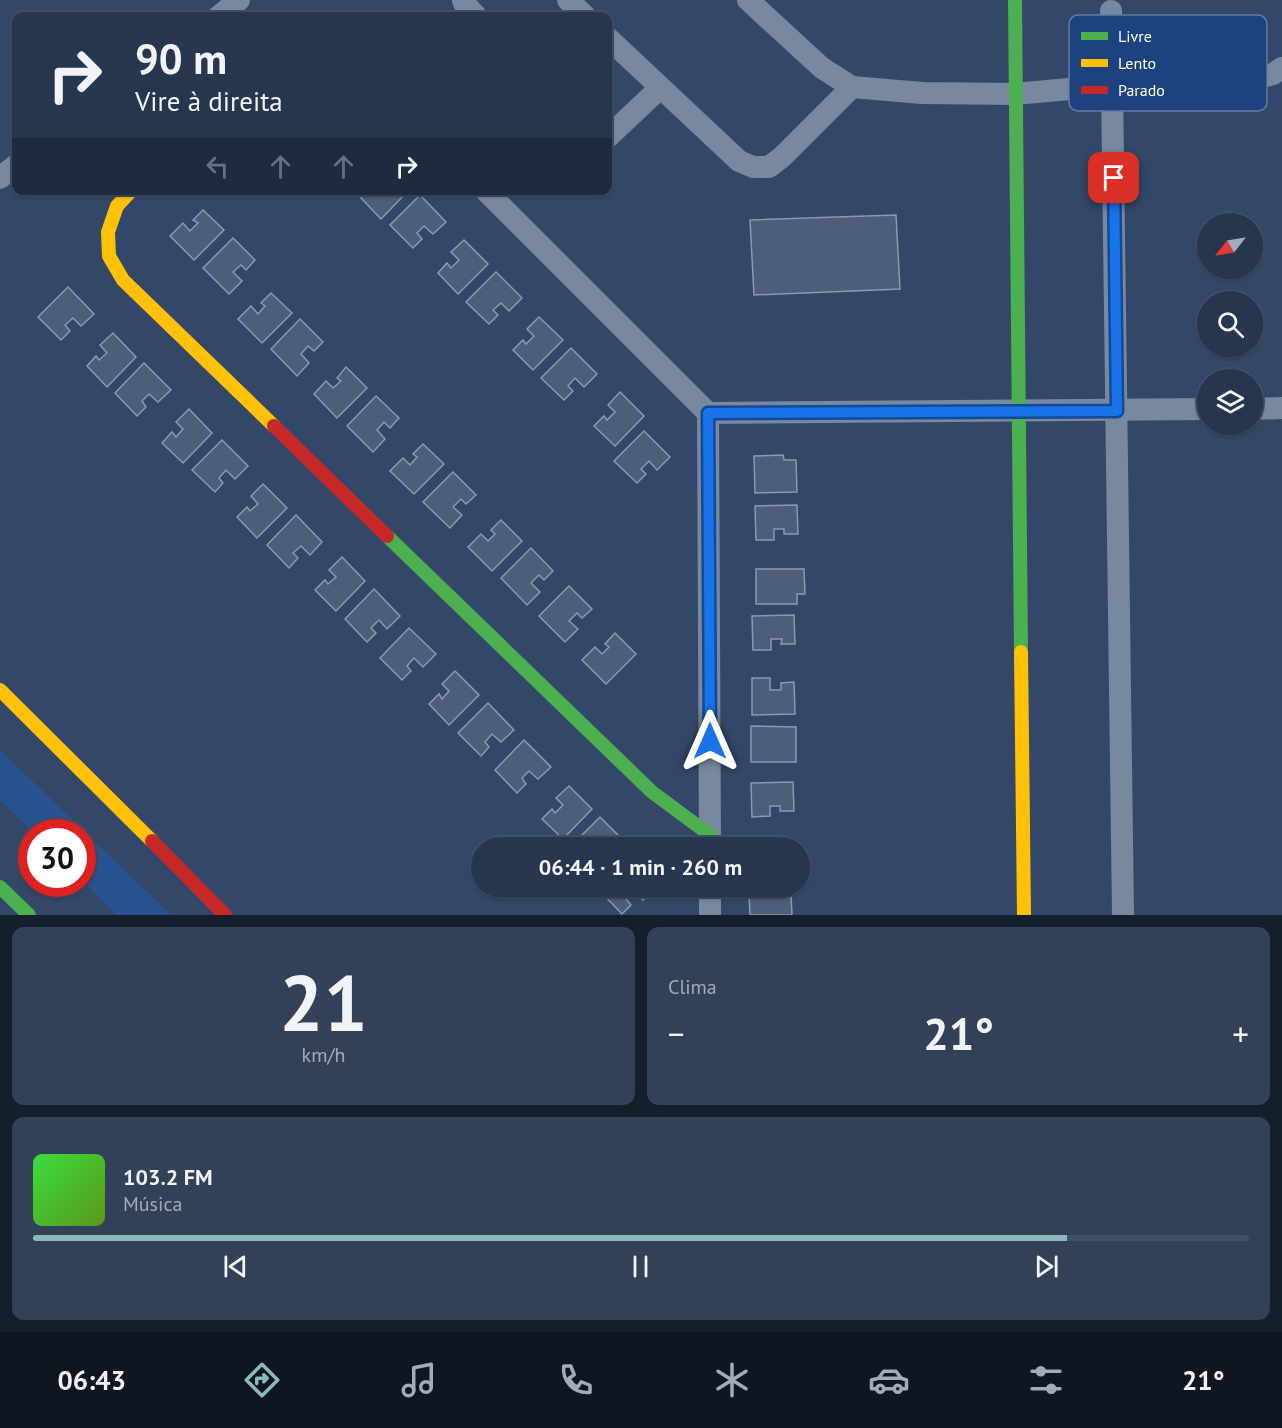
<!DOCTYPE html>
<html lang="pt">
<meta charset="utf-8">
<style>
:root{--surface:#26364e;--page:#324158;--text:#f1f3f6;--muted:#a4abb6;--line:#425066;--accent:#8bbbb9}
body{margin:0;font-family:"PT Sans",sans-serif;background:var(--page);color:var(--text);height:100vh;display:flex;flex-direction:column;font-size:22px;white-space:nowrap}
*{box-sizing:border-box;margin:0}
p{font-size:20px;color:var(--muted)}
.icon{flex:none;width:33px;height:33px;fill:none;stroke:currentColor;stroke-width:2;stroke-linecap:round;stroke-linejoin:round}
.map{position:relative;height:915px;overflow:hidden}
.side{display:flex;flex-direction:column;gap:12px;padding:12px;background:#151e2b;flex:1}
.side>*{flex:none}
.guide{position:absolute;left:12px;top:12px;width:600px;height:183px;border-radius:12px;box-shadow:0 2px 4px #0004,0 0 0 2px var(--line);background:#26364e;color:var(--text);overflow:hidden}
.needle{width:39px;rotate:239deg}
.buttons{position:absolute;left:1197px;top:213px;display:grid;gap:12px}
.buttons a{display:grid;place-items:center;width:66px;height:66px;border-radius:50%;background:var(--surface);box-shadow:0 2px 4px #0004,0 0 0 2px var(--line);font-size:30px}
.speed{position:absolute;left:18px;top:819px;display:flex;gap:12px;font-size:30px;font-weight:700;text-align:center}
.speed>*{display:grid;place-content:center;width:78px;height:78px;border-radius:50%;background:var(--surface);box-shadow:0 2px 4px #0004,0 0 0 2px var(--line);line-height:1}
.speed .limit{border:9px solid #d22;background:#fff;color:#111}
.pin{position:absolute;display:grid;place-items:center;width:51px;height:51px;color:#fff;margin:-26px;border-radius:12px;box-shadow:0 3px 9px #0006}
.me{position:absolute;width:66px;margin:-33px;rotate:0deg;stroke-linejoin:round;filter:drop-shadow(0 0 4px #0008)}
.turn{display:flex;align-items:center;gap:21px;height:126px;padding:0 24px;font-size:27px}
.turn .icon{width:78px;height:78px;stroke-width:2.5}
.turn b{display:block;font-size:42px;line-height:51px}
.lanes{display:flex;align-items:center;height:57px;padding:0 24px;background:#0003;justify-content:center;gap:30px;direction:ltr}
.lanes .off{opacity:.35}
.big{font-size:45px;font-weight:800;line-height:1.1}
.side .card{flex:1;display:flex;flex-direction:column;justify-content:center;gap:9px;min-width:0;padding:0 21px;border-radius:12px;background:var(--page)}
.side .dial{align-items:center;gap:0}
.dial b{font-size:78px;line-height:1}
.song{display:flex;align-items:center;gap:18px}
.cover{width:72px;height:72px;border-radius:9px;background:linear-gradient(135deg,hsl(120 70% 55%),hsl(90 70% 35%))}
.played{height:6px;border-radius:3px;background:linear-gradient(90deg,var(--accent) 85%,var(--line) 85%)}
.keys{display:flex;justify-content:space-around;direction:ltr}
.heat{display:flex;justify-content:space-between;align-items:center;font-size:33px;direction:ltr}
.side .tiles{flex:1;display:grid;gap:12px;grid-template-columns:1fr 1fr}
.card:last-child{grid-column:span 2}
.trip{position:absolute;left:471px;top:837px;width:339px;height:60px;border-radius:30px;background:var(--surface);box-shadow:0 2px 4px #0004,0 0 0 2px var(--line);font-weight:800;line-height:60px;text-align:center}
.tabs{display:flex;height:96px;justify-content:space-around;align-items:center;background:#0f161f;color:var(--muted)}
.tabs .icon{width:42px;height:42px}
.tabs .active{color:var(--accent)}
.tabs b{font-size:27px;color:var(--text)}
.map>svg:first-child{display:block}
.green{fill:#295291}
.building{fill:#4c5e78;stroke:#8c99ad;stroke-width:1.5}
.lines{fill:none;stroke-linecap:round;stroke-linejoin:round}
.street{stroke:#78889f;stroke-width:22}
.fast{stroke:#4caf50;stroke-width:14}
.slow{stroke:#ffc107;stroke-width:14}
.jam{stroke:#c62828;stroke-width:14}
.route-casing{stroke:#114b97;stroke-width:15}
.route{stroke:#1a73e8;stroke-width:10}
.key{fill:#1d437e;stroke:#617ba5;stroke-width:1.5}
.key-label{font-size:16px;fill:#fff}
</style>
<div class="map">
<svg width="1282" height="915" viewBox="0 0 1282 915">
<rect width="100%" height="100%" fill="#334868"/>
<path class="green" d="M 0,750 L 171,915 L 116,915 L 83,882 L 82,832 L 33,832 L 0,800 Z"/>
<g class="building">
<path d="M 368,190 L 372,190 L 374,193 L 376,190 L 409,190 L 381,219 L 361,198 Z"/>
<path d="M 420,195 L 446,222 L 433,234 L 424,226 L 417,233 L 422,239 L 413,248 L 390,225 Z"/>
<path d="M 203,210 L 224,230 L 194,260 L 170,236 L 183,223 L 190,231 L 198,223 L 193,220 Z"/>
<path d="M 896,215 L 900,289 L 754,295 L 750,220 Z"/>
<path d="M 233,238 L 255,260 L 246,270 L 241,265 L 233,272 L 242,281 L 229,294 L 203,268 Z"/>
<path d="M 464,240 L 488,264 L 458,294 L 438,273 L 447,263 L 451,268 L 459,260 L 451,252 Z"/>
<path d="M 496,272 L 522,298 L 509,311 L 501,303 L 493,310 L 498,315 L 489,324 L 466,302 Z"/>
<path d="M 68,287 L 94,314 L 81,326 L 73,318 L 65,325 L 70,331 L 61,340 L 38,317 Z"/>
<path d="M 271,293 L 292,313 L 262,343 L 238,319 L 251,306 L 258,314 L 265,306 L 261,303 Z"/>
<path d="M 539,317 L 563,340 L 533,370 L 513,350 L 523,340 L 526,344 L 534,336 L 527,329 Z"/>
<path d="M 300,319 L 323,342 L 314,351 L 308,346 L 301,354 L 309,363 L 297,376 L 271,349 Z"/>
<path d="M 113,333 L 136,357 L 107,387 L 87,366 L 96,356 L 99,360 L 107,353 L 100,345 Z"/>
<path d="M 571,348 L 597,374 L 584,387 L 575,378 L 568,386 L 573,391 L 564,400 L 541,378 Z"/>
<path d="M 144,363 L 171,390 L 158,402 L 149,394 L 142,401 L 146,407 L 137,416 L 115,393 Z"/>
<path d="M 346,367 L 367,388 L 337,418 L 314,394 L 326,381 L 333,388 L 341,381 L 337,378 Z"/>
<path d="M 620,392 L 644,416 L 615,446 L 594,426 L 604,416 L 607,420 L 615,412 L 608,405 Z"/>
<path d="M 376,396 L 399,418 L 390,428 L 384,422 L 377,430 L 385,439 L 373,452 L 347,426 Z"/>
<path d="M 189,409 L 212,433 L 183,463 L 162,443 L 172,432 L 176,437 L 183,429 L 176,422 Z"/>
<path d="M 644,431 L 670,457 L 657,470 L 649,461 L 641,469 L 646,474 L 637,483 L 614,461 Z"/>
<path d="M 222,440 L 248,466 L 235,479 L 226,470 L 219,478 L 223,483 L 215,492 L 192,470 Z"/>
<path d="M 423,444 L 444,464 L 414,494 L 390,471 L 403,458 L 410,465 L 417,457 L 413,454 Z"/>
<path d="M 783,455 L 784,460 L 796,460 L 797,492 L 755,493 L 754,456 Z"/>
<path d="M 453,472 L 476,495 L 466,504 L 461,499 L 453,507 L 462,515 L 450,528 L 423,502 Z"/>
<path d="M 263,484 L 287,508 L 257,538 L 237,517 L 247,507 L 250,511 L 258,504 L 251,496 Z"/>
<path d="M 797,505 L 798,534 L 784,534 L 784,529 L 774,529 L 774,540 L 756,540 L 755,506 Z"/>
<path d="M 296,515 L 322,542 L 310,555 L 301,546 L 293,553 L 298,558 L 289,568 L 267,545 Z"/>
<path d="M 501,520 L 522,541 L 492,571 L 468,547 L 481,534 L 488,541 L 495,534 L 491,530 Z"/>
<path d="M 531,548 L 553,571 L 544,580 L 539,575 L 531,583 L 540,592 L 527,605 L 501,578 Z"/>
<path d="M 342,557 L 365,581 L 336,611 L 315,590 L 325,580 L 328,584 L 336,577 L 329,570 Z"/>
<path d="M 756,569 L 804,569 L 805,594 L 797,594 L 797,604 L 756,604 Z"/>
<path d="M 569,586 L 592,609 L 582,618 L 577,613 L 569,621 L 578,629 L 565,642 L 539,616 Z"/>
<path d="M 374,589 L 400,616 L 387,629 L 379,620 L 371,628 L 376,633 L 367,642 L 345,619 Z"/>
<path d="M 794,615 L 795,644 L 781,644 L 782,639 L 771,639 L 771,650 L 753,650 L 752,616 Z"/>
<path d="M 409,628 L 436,654 L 423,667 L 414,658 L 407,666 L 411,671 L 402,680 L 380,658 Z"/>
<path d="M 615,633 L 636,654 L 606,684 L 582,660 L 595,647 L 602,654 L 609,647 L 605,644 Z"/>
<path d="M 455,671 L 479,695 L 449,725 L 429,704 L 439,694 L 442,699 L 449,691 L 442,684 Z"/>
<path d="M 752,678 L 770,678 L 770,690 L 781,690 L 781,683 L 794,682 L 795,714 L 752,715 Z"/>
<path d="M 488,703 L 514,730 L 501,742 L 492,734 L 485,742 L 489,747 L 481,756 L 458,733 Z"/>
<path d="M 751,726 L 796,727 L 796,762 L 751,762 Z"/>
<path d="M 524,740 L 551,767 L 538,779 L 529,771 L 522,778 L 526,784 L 517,793 L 495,770 Z"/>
<path d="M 793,782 L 794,811 L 780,811 L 780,806 L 770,806 L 770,816 L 752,817 L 751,783 Z"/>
<path d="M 569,786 L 592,809 L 563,839 L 542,819 L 552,809 L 555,813 L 563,805 L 556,798 Z"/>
<path d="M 600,817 L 626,843 L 622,848 L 571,848 L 570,847 Z"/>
<path d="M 604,886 L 654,886 L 655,888 L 643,900 L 634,892 L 626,899 L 631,905 L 622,914 L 600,891 Z"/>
<path d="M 791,894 L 792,915 L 750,915 L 749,895 Z"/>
</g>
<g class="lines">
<g class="street">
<path d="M 463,0 L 464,3 L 476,16"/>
<path d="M 568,0 L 585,16"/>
<path d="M 748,0 L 822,68 L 852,87 L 922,93 L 1015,94 L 1113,85 L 1237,84 L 1273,74 L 1282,68"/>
<path d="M 1111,11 L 1123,915"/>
<path d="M 219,16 L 239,0"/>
<path d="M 608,38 L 739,161 L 753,167 L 769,167 L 782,157 L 852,87"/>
<path d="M 608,137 L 660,88"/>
<path d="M 0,178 L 16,165"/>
<path d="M 485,190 L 708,413 L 710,846"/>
<path d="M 1252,409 L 1282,408"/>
<path d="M 708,413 L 1208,409"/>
<path d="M 710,915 L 710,886"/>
</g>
<g class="fast">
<path d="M 1015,0 L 1021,652"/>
<path d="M 387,536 L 652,792 L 710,835"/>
<path d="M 0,887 L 29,915"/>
</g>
<g class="slow">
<path d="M 132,190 L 117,206 L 108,232 L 109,256 L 123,280 L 274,426"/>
<path d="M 1021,652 L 1024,915"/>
<path d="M 0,690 L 152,841"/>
</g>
<g class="jam">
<path d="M 274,426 L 387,536"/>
<path d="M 152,841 L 225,915"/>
</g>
</g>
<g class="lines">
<defs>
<path id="route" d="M 710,741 L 708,413 L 1117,411 L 1114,178"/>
</defs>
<use href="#route" class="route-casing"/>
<use href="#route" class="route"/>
</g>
<rect x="1069" y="15" width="198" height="96" rx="9" class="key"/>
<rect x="1081" y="32" width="27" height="8" fill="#4caf50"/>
<rect x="1081" y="59" width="27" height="8" fill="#ffc107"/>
<rect x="1081" y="86" width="27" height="8" fill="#c62828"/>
<g class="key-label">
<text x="1118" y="42">Livre</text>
<text x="1118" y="69">Lento</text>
<text x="1118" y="96">Parado</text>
</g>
</svg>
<div class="buttons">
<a><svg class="needle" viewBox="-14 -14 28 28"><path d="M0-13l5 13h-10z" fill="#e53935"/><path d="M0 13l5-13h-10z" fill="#a4abb6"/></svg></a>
<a><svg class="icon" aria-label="search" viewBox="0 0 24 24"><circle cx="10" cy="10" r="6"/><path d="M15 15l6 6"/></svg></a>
<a><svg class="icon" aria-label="layers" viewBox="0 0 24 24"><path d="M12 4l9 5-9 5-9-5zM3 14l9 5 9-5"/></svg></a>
</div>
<div class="speed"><div class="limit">30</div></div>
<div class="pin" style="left:1114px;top:178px;background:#d93025"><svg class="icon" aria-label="arrive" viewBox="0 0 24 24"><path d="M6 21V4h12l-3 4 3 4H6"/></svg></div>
<svg class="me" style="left:710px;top:741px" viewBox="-20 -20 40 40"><path d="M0-17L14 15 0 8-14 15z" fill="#1a73e8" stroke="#fff" stroke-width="4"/></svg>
<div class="trip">06:44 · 1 min · 260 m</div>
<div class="guide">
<div class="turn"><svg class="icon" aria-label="right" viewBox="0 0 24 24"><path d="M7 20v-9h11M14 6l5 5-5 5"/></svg><div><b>90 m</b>Vire à direita</div></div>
<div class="lanes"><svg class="icon off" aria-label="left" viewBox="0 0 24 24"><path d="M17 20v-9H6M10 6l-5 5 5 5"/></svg><svg class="icon off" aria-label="ahead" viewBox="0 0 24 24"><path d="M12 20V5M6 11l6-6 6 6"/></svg><svg class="icon off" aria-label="ahead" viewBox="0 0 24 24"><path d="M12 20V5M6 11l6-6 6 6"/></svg><svg class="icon" aria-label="right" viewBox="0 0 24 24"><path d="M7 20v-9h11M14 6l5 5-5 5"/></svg></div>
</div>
</div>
<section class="side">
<div class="tiles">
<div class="card dial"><b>21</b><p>km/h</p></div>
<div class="card"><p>Clima</p>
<div class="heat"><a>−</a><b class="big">21°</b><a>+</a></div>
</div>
<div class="card">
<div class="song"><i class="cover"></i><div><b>103.2 FM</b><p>Música</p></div></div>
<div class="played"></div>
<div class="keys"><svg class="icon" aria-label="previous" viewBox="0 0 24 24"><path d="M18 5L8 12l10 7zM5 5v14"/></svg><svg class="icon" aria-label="pause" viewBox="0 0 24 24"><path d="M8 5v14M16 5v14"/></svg><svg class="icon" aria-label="next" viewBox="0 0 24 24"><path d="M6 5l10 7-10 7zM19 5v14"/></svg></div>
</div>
</div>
</section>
<nav class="tabs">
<b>06:43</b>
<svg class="icon active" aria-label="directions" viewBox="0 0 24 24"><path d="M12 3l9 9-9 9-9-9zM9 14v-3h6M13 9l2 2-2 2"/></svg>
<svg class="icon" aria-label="music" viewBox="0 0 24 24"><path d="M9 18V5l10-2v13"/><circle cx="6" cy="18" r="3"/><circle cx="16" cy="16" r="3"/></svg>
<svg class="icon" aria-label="phone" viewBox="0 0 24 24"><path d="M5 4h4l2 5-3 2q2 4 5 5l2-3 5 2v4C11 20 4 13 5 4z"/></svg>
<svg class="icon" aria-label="climate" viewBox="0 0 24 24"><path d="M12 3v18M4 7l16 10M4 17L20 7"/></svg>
<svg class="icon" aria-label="car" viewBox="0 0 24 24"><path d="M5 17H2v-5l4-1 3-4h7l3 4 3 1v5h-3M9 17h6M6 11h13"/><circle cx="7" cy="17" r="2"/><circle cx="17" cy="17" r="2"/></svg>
<svg class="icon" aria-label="filters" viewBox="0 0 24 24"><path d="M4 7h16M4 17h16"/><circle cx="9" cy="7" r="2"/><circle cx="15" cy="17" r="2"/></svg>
<b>21°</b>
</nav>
